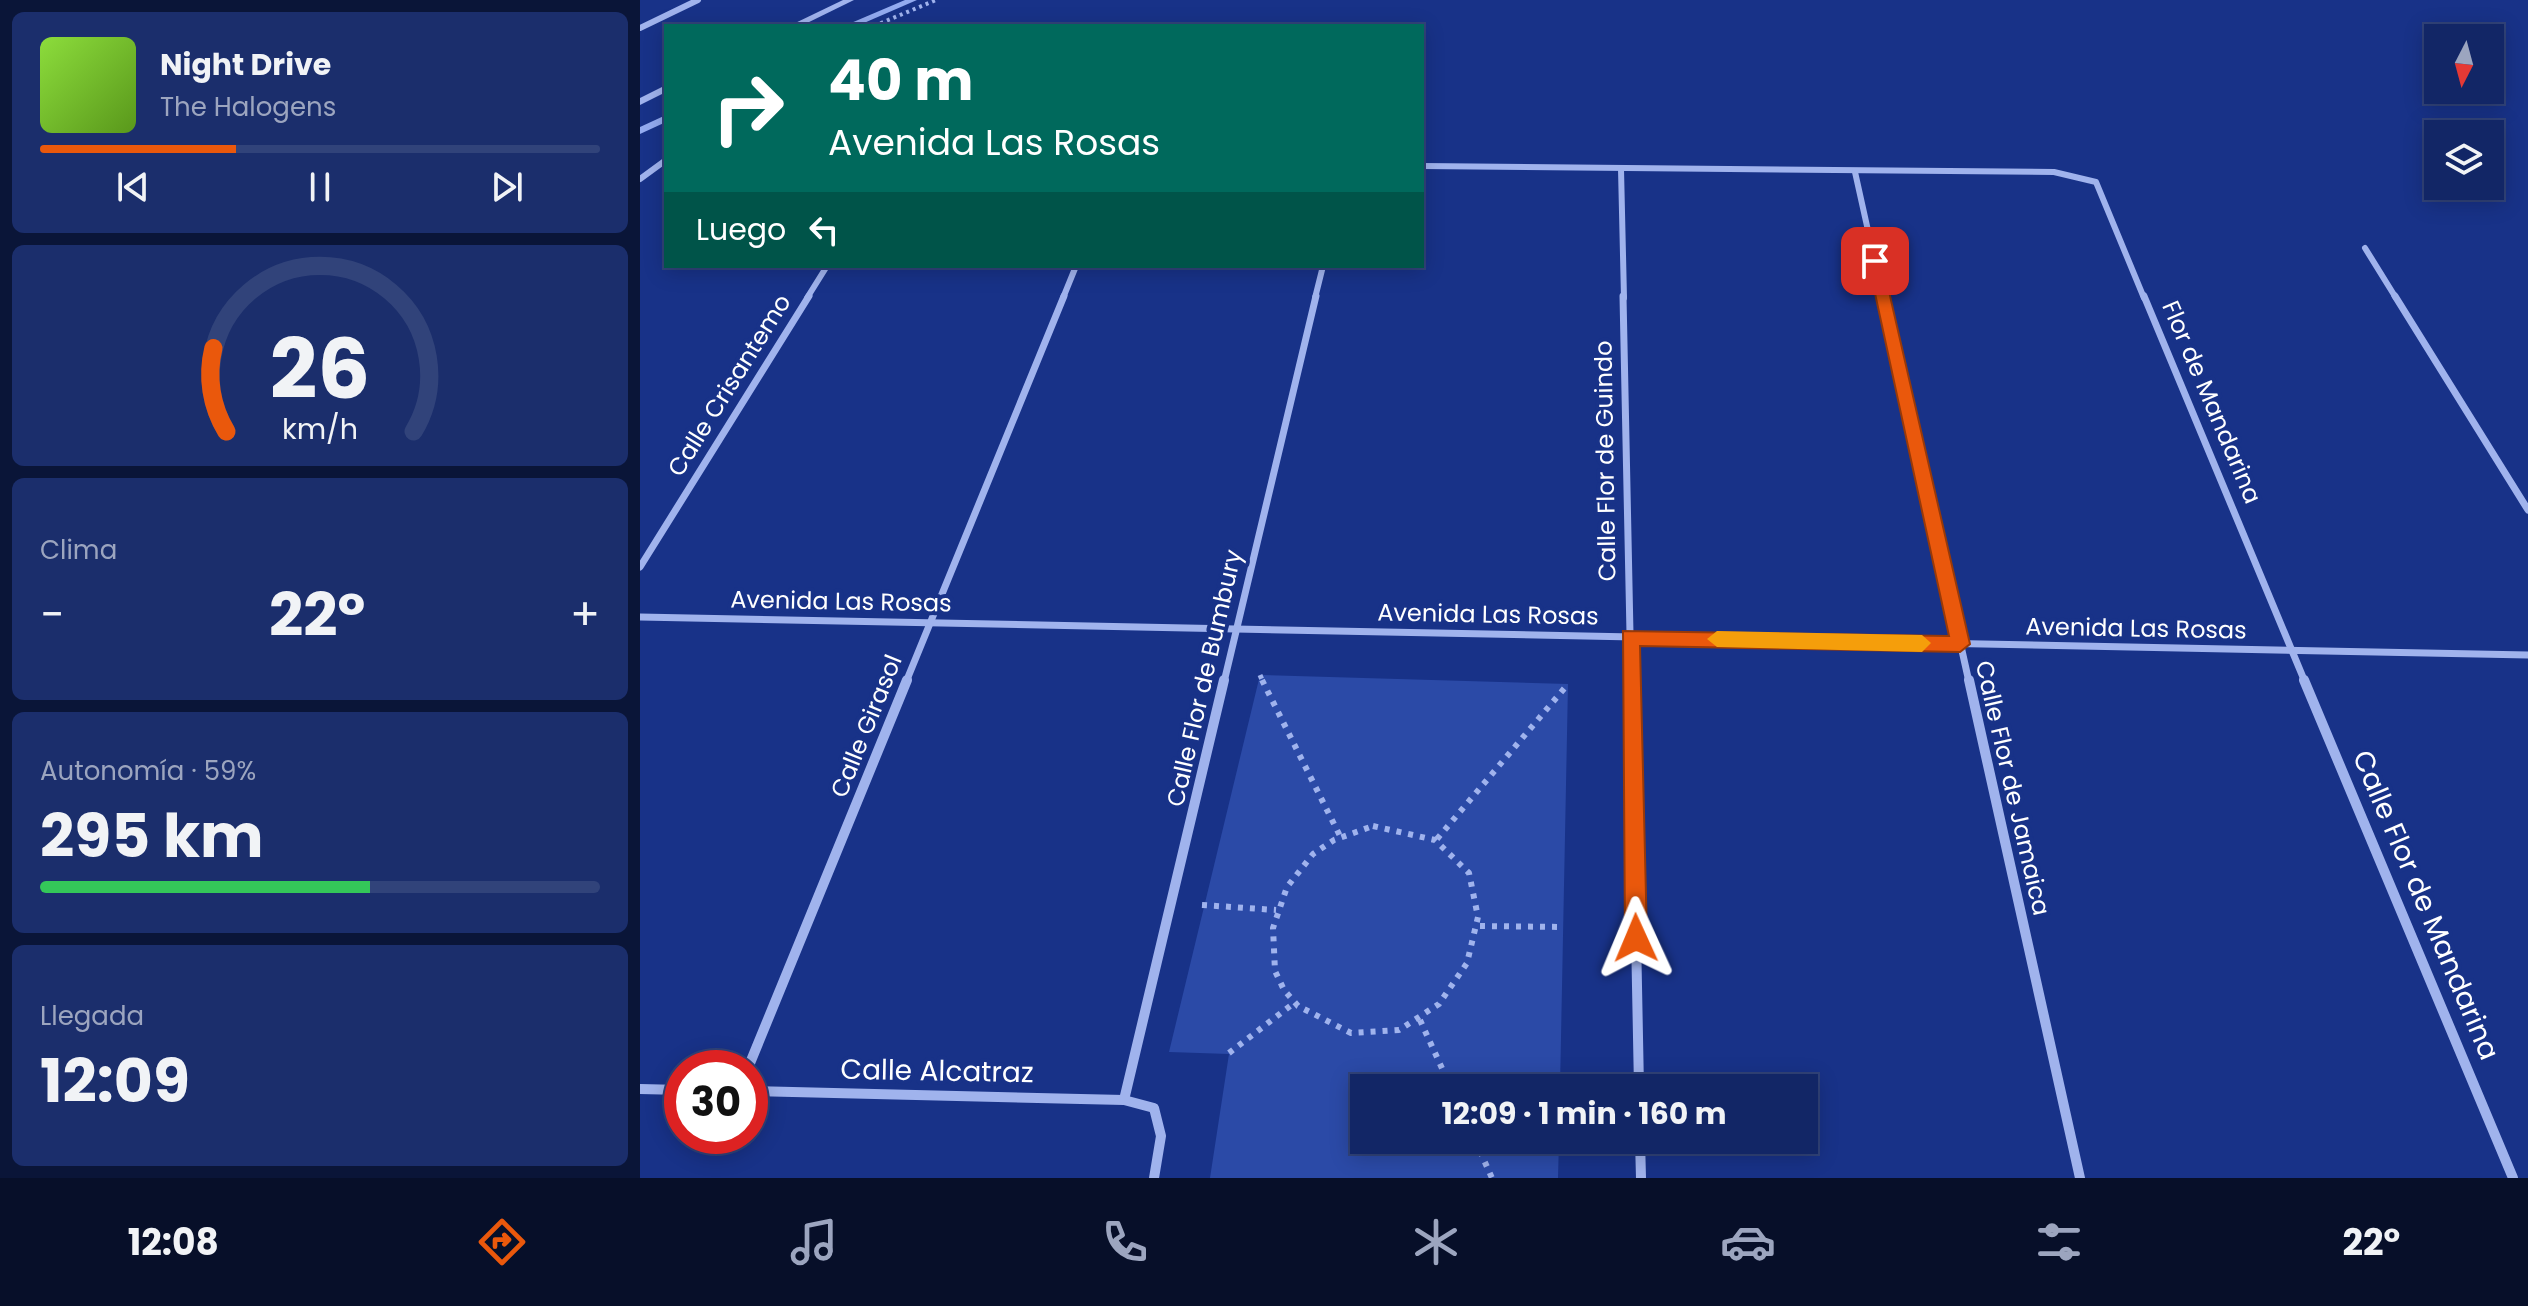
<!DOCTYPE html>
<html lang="es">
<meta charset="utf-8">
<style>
:root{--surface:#122666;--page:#1b2e6c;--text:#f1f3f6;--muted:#9ca5bf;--line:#31437a;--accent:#ea580c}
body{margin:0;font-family:Poppins,sans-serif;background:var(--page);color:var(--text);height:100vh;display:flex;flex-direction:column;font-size:30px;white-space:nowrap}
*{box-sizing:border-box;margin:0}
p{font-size:26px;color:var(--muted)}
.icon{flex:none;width:44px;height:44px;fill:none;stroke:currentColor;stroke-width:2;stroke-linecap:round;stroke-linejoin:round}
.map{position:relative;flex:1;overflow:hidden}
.sheet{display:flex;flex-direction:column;gap:12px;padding:12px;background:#0a1538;width:640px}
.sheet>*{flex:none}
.guide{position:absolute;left:24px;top:24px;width:760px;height:244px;border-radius:0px;box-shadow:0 4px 20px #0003,0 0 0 2px var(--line);background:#00695c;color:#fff;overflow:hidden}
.needle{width:52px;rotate:186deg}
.tools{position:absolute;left:1784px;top:24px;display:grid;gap:16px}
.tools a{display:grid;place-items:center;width:80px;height:80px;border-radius:0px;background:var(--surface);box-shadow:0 4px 20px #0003,0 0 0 2px var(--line);font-size:40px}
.speed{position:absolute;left:24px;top:1050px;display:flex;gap:16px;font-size:40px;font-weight:700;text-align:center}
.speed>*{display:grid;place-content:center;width:104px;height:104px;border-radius:50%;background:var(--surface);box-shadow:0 4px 20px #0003,0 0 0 2px var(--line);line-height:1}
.speed .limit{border:12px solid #d22;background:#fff;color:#111}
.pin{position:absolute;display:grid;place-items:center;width:68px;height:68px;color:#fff;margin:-34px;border-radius:16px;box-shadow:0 4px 12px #0006}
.me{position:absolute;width:88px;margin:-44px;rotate:359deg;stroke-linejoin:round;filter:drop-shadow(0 0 6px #0008)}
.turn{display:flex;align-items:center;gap:28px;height:168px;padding:0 32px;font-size:36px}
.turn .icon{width:104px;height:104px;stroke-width:2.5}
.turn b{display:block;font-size:56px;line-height:68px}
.then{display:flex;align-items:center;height:76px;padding:0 32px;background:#0003;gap:16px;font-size:30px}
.big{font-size:60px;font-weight:700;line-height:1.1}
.sheet .widget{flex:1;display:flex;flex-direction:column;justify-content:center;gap:12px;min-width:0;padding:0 28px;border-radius:12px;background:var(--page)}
.sheet .dial{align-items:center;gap:0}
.dial svg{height:208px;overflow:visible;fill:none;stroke:var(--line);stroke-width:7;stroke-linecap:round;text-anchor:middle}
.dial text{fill:var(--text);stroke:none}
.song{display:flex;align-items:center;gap:24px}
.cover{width:96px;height:96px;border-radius:12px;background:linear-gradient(135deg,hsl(90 70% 55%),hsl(90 70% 35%))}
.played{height:8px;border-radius:4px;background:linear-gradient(90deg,var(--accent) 35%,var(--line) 35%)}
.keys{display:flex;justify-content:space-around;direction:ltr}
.heat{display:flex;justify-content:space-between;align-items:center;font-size:44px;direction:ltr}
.charge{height:12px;border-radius:6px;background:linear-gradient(90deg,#34c759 59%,var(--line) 0)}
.trip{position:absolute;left:710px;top:1074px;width:468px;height:80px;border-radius:0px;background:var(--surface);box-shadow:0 4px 20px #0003,0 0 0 2px var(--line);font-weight:700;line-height:80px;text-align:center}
.dock{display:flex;height:128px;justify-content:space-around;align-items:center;background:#070f29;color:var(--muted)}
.dock .icon{width:56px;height:56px}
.dock .selected{color:var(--accent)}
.dock b{font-size:36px;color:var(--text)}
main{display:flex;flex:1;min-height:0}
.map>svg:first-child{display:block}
.green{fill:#2b4aa7}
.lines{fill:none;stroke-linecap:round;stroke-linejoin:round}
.stream{fill:#93abf0;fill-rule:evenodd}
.path-far2{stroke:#a0b3ed;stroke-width:4;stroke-dasharray:3 4;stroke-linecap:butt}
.path-far1{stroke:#a0b3ed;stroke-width:5;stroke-dasharray:4 6;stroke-linecap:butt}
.path{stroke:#a0b3ed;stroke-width:6;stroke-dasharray:5 7;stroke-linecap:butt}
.minor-far2{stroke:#a0b3ed;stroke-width:6}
.minor-far1{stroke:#a0b3ed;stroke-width:7}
.minor{stroke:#a0b3ed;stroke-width:10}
.tertiary{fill:#a0b3ed;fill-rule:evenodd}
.route{fill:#ea580c;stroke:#983908;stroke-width:2}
.slow{fill:#f59e0b}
.labels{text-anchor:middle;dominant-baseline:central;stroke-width:8;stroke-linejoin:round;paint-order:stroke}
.street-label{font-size:24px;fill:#fff;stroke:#183288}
.near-street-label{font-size:28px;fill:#fff;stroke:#183288}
</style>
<main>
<section class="sheet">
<div class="widget">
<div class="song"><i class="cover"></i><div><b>Night Drive</b><p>The Halogens</p></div></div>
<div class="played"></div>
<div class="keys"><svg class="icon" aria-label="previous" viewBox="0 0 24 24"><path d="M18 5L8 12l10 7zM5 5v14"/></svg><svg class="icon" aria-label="pause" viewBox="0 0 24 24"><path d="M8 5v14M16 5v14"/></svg><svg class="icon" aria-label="next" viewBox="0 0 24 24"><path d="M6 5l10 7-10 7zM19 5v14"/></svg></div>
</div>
<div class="widget dial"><svg viewBox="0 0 100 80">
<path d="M14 69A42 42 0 1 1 86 69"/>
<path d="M14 69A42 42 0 0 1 9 37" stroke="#ea580c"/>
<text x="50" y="56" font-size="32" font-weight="700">26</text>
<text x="50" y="72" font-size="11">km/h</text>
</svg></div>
<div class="widget"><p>Clima</p>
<div class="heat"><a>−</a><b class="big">22°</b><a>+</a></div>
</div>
<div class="widget"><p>Autonomía · 59%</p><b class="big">295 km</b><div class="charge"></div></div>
<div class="widget"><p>Llegada</p><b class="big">12:09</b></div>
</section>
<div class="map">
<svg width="1888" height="1178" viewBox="0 0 1888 1178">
<rect width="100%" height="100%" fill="#183288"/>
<path class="green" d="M 620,675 L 928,684 L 920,1088 L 724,1088 L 724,1140 L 919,1140 L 918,1178 L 570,1178 L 589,1054 L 529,1052 Z"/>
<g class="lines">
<g class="stream">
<path d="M 265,0 L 277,0 L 217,26 L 204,26 Z"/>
<path d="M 26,115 L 26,122 L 0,134 L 0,127 Z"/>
</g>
<path class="path-far2" d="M 234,26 L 296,0"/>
<path class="path-far1" d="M 620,675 L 623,682"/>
<g class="path">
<path d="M 622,680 L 700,836"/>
<path d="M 733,826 L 795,840 L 829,873 L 838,917 L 827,963 L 799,1004 L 759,1030 L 711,1033 L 658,1006 L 644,990 L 635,971 L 633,928 L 647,887 L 673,854 L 694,840 Z"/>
<path d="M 797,839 L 928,684"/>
<path d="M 562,905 L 636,910"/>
<path d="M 840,926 L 923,927"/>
<path d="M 780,1020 L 811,1088"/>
<path d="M 589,1053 L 654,1003"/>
<path d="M 835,1140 L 852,1178"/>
</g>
<g class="minor-far2">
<path d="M 0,28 L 58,0"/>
<path d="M 782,166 L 1414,172 L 1456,182 L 1504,298"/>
<path d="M 981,169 L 984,298"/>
<path d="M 1215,172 L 1243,298"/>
<path d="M 0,179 L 26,160"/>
<path d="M 1725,248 L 1756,298"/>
<path d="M 167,298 L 187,266"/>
<path d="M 423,298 L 436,266"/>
<path d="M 675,298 L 683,266"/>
</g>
<g class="minor-far1">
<path d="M 983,296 L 991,682"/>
<path d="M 1243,296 L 1329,682"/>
<path d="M 1504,296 L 1665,682"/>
<path d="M 1755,296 L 1888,510"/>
<path d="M 0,567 L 169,296"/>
<path d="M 0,617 L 1888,655"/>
<path d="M 266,682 L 424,296"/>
<path d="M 584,682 L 676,296"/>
</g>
<g class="minor">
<path d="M 991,680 L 999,1088"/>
<path d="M 1329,680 L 1440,1178"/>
<path d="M 1664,680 L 1873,1178"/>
<path d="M 108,1068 L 267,680"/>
<path d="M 0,1089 L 42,1090"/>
<path d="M 110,1091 L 484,1100 L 514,1108 L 521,1136 L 514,1178"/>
<path d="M 484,1100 L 584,680"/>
<path d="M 1000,1140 L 1001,1178"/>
</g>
<g class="tertiary">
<path d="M 203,0 L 214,0 L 161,26 L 149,26 Z"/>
<path d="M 26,85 L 26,92 L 0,105 L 0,98 Z"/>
</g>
</g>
<path class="route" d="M 1235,256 L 1242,261 L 1330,644 L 1320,652 L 1000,646 L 1007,938 L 1004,946 L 996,949 L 988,946 L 985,938 L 983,631 L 1309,636 L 1228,261 Z"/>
<path class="slow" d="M 1077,631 L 1282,635 L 1291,643 L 1282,652 L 1077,647 L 1067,639 Z"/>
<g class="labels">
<g class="street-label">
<text transform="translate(89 385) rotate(-58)">Calle Crisantemo</text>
<text transform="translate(1572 402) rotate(67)">Flor de Mandarina</text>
<text transform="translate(965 461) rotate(-91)">Calle Flor de Guindo</text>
<text transform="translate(201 601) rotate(1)">Avenida Las Rosas</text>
<text transform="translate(848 614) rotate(1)">Avenida Las Rosas</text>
<text transform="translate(1496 628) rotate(1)">Avenida Las Rosas</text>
<text transform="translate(564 678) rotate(-77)">Calle Flor de Bumbury</text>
<text transform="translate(226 726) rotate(-68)">Calle Girasol</text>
<text transform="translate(1373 788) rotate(77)">Calle Flor de Jamaica</text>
</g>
<g class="near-street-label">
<text transform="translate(1786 905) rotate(67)">Calle Flor de Mandarina</text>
<text transform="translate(297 1071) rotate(1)">Calle Alcatraz</text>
</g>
</g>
</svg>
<div class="tools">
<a><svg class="needle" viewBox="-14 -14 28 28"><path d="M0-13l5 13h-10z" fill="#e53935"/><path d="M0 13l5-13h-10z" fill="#9ca5bf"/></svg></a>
<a><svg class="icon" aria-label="layers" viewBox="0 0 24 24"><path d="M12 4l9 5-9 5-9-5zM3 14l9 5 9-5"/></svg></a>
</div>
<div class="speed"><div class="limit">30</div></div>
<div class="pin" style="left:1235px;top:261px;background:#d93025"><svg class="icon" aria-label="arrive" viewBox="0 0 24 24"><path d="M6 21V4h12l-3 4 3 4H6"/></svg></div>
<svg class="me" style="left:996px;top:938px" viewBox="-20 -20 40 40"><path d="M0-17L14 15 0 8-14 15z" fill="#ea580c" stroke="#fff" stroke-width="4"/></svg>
<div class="trip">12:09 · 1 min · 160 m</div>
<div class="guide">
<div class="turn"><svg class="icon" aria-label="right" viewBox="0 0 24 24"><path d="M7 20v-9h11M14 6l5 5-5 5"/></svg><div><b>40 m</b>Avenida Las Rosas</div></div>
<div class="then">Luego<svg class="icon" aria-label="left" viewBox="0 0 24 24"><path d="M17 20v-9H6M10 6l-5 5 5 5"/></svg></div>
</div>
</div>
</main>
<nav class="dock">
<b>12:08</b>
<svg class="icon selected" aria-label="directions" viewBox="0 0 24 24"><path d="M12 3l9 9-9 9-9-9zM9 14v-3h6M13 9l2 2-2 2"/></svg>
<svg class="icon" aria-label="music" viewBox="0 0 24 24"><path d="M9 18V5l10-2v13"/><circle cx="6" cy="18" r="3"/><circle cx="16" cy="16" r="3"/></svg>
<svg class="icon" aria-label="phone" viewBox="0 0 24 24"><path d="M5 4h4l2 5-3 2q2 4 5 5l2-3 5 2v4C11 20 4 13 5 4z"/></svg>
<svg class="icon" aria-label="climate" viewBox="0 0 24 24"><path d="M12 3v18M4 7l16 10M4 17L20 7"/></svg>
<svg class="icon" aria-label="car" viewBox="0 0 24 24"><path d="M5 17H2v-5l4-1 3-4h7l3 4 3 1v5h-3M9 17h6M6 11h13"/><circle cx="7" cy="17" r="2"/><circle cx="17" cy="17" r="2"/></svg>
<svg class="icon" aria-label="filters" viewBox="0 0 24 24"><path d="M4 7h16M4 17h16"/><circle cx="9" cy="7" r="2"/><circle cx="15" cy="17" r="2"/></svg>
<b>22°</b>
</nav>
